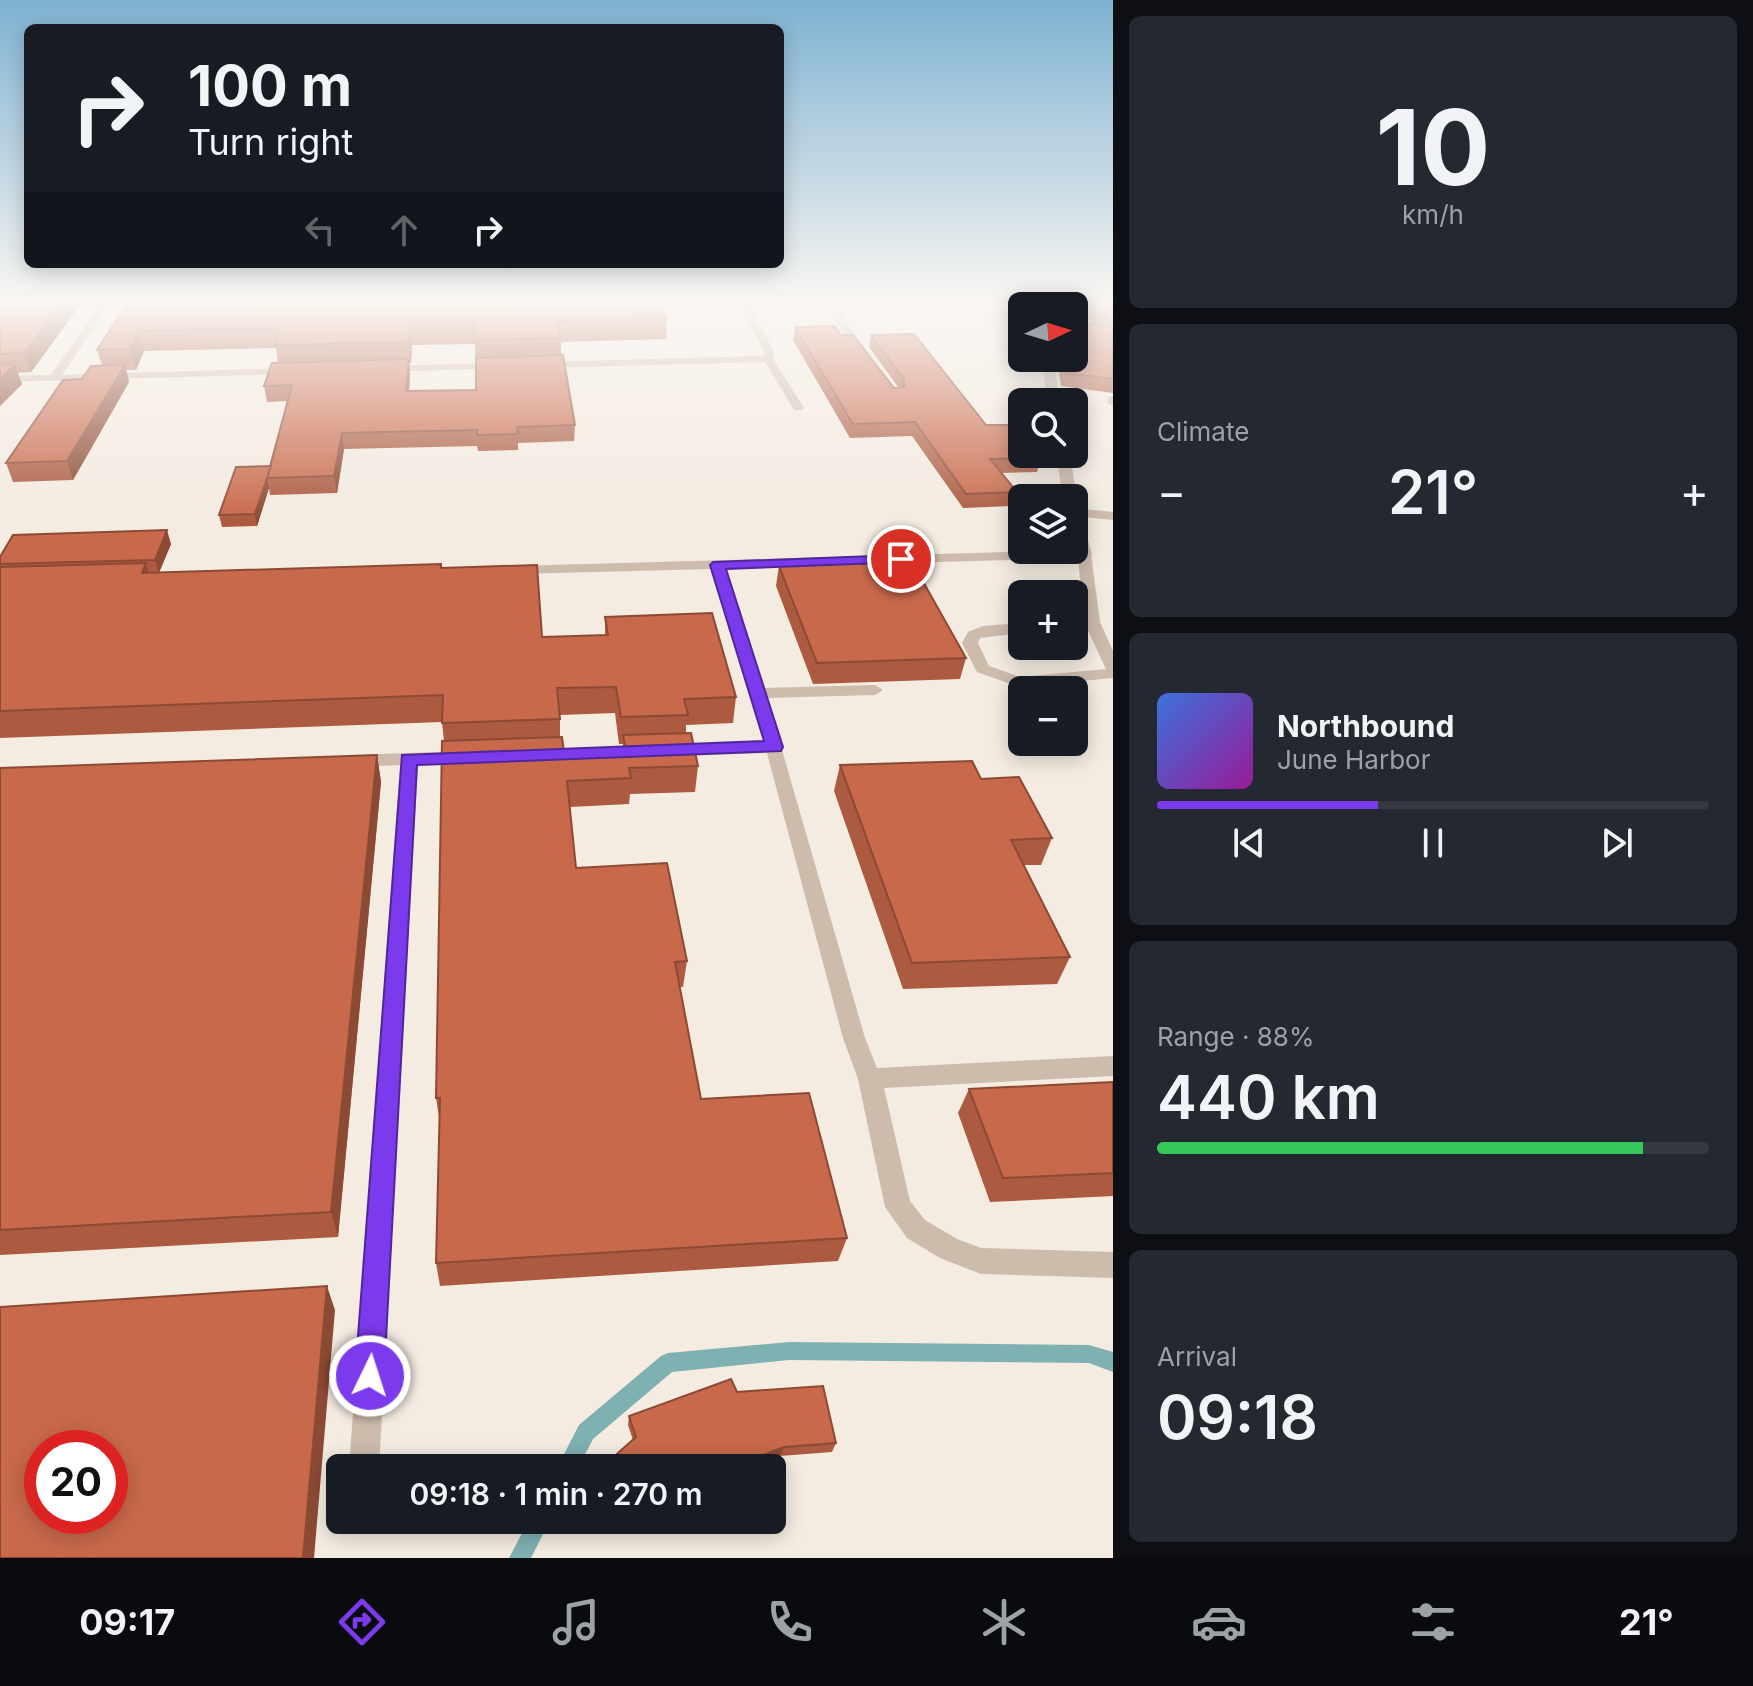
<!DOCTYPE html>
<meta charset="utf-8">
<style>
:root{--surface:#171b24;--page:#242831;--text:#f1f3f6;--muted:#9ea1a6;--line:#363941;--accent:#7c3aed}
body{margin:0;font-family:Inter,sans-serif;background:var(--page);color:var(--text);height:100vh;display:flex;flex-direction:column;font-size:30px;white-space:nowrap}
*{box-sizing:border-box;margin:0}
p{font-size:26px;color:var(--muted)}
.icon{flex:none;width:44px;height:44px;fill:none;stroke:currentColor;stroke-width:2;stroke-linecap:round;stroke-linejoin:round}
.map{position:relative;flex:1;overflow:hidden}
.sheet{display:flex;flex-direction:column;gap:16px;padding:16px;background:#0d0f14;width:640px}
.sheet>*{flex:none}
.banner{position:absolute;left:24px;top:24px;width:760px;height:244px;border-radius:12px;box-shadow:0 4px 20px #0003;background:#171b24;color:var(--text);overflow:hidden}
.needle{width:52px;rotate:86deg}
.buttons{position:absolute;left:1008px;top:292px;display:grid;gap:16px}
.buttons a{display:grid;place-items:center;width:80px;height:80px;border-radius:12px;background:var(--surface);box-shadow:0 4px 20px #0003;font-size:40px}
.speed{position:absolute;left:24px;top:1430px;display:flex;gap:16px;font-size:40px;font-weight:700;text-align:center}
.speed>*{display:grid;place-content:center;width:104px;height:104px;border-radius:50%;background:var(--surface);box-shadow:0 4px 20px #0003;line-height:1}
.speed .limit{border:12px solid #d22;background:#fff;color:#111}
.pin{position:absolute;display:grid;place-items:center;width:68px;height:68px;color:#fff;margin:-34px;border:4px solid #fff;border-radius:50%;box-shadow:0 2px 8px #0007}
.me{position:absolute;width:88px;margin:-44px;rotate:4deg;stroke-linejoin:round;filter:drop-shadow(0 0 6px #0008)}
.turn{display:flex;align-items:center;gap:28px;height:168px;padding:0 32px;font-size:36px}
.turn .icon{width:104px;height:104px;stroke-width:2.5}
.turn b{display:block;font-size:56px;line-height:68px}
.lanes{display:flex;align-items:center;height:76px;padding:0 32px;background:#0003;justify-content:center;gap:40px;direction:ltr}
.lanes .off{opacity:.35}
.big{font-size:60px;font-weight:600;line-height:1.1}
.sheet .tile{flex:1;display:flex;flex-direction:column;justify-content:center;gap:12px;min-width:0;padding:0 28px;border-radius:12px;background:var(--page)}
.sheet .dial{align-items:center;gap:0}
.dial b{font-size:104px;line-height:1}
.song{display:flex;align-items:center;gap:24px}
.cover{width:96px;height:96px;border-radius:12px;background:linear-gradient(135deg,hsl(220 70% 55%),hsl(300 70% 35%))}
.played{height:8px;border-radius:4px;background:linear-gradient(90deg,var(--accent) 40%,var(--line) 40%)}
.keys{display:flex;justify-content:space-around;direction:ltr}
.heat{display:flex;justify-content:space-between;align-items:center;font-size:44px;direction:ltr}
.charge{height:12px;border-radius:6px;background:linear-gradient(90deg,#34c759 88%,var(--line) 0)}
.trip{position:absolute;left:326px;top:1454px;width:460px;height:80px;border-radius:12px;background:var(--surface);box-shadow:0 4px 20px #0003;font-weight:600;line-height:80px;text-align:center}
.tabs{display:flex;height:128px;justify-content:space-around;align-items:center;background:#090b0e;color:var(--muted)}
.tabs .icon{width:56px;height:56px}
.tabs .on{color:var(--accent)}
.tabs b{font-size:36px;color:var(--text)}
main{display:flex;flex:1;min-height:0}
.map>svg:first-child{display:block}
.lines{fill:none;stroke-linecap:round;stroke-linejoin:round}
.stream{fill:#7fb0b2;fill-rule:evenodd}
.service{fill:#cdbbac;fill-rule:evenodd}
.minor{fill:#cdbbac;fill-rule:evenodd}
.wall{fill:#ac5a40;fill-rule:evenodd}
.shaded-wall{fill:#8c4a34}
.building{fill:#c8694b;stroke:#8c4a34;stroke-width:2;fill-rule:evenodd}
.route{fill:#7c3aed;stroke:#51269a;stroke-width:2}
</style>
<main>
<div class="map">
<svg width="1113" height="1558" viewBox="0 0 1113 1558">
<rect width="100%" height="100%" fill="#f4ebe1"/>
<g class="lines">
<g class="stream">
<path d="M 789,1342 L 1089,1345 L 1113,1352 L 1113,1372 L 1089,1363 L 789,1360 L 672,1372 L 593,1439 L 578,1468 L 557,1468 L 579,1425 L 661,1356 L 668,1353 Z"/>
<path d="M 529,1520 L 550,1520 L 531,1558 L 509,1558 Z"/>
</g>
<g class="service">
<path d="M 100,304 L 110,304 L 62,375 L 292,368 L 297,371 L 292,374 L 0,382 L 0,376 L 51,375 Z"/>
<path d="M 738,304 L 748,304 L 774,351 L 773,359 L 804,408 L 802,410 L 794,410 L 765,362 L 541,368 L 536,365 L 541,362 L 763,356 L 764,351 Z"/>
<path d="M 823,304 L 833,304 L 870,355 L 869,357 L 861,357 Z"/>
<path d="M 500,363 L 505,366 L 504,368 L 385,372 L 380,369 L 385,366 Z"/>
<path d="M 1113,396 L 1113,406 L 1107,403 L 1109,397 Z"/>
<path d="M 1074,508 L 1113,512 L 1113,520 L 1074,516 Z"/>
<path d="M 1084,550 L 1091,554 L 1100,622 L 1113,651 L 1113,678 L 1019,687 L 977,672 L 962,643 L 968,632 L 983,626 L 1022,623 L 1022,633 L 980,638 L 978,643 L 989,666 L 1020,677 L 1106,669 L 1084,622 L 1078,558 L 726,568 L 764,688 L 875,685 L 883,690 L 875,695 L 767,698 L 865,1038 L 877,1068 L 1113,1056 L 1113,1076 L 884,1088 L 910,1201 L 925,1220 L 957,1239 L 981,1248 L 1113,1252 L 1113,1278 L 981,1274 L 940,1258 L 907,1238 L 885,1207 L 858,1079 L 843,1038 L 767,753 L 673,756 L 664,750 L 673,744 L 764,742 L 712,569 L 515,574 L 508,570 L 515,566 Z"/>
<path d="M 464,751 L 473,757 L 470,761 L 418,764 L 379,1468 L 349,1468 L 400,765 L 354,767 L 345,761 L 354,755 Z"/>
</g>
<g class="minor">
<path d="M 1033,304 L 1043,304 L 1044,306 L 1034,306 Z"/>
<path d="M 1041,358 L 1053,358 L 1060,402 L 1048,402 Z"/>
<path d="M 1056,454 L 1070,454 L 1077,498 L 1075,501 L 1074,498 L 1063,498 Z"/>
<path d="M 1074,514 L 1081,518 L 1092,554 L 1089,557 L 1084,559 L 1076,554 Z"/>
</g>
</g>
<g class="wall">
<path d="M 0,304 L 81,304 L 31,372 L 18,373 L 22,384 L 0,406 Z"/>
<path d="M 127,304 L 667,319 L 666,339 L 561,342 L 561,355 L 575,425 L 574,441 L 518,443 L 518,450 L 478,451 L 477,446 L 344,449 L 337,493 L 270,495 L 269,488 L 257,526 L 222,527 L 219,515 L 271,466 L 288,401 L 267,402 L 264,386 L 278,363 L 276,348 L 144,351 L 136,370 L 126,370 L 129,382 L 73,480 L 13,482 L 6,463 L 102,365 L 97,350 ZM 475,344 L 476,390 L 409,391 L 410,374 L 409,363 L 411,363 L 412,345 Z"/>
<path d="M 1072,304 L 1113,304 L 1113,393 L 1061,386 L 1057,358 L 1074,358 L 1096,325 Z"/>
<path d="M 795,327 L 894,388 L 898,387 L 869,347 L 871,335 L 986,425 L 1041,458 L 1037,472 L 1001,473 L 1017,492 L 1012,506 L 963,508 L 912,436 L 850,438 L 793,340 Z"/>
<path d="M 171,544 L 159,572 L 441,568 L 542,637 L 605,635 L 605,617 L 736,697 L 733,723 L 686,725 L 686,733 L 698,766 L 695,792 L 630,794 L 629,804 L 570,807 L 576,868 L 687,961 L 683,987 L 680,987 L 701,1099 L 847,1238 L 838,1261 L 440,1286 L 436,1263 L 440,1123 L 436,1098 L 444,741 L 442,722 L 0,738 L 0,557 ZM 615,713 L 619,744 L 623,744 L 623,751 L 564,752 L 560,737 L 560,715 Z"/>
<path d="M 779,566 L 966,658 L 960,679 L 813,684 L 776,586 Z"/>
<path d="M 377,755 L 381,782 L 338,1237 L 0,1255 L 0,768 Z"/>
<path d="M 840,765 L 981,779 L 1052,838 L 1041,865 L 1024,865 L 1070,957 L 1057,984 L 903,989 L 834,791 Z"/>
<path d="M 1113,1082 L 1113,1196 L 990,1202 L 958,1113 L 969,1089 Z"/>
<path d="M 737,1392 L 836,1443 L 832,1452 L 780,1456 L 633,1440 L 628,1425 L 629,1416 Z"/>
<path d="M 587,1520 L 608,1520 L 595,1533 Z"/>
</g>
<g class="shaded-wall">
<path d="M 62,304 L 81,304 L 31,372 L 24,353 Z"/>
<path d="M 410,325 L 412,345 L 411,363 L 409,342 Z"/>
<path d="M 139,331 L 144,351 L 136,370 L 130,349 Z"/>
<path d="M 409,359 L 410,374 L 408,407 L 406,391 Z"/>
<path d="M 15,365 L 22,384 L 0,406 L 0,379 Z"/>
<path d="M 125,365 L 129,382 L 73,480 L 67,461 Z"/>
<path d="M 342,433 L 344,449 L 337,493 L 334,476 Z"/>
<path d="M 271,466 L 267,478 L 269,488 L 257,526 L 255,514 Z"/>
<path d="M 167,530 L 171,544 L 159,573 L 155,560 Z"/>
<path d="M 146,563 L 153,588 L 142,573 Z"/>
<path d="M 377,755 L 381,782 L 338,1237 L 331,1212 Z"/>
<path d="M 327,1286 L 335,1310 L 314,1558 L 303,1558 Z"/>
<path d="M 784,1447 L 780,1456 L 750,1468 L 729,1468 Z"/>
<path d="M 600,1520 L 608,1520 L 595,1533 L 596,1524 Z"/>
</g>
<g class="building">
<path d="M 0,304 L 62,304 L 24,353 L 0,354 Z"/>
<path d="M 127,304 L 661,304 L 667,319 L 558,321 L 561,338 L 475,340 L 475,323 L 410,325 L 409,342 L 275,345 L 281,328 L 139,331 L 130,349 L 97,350 Z"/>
<path d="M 1090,304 L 1113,304 L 1113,324 Z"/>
<path d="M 1074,322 L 1113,326 L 1113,379 L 1065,373 L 1063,358 L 1074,358 Z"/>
<path d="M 835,326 L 841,335 L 853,335 L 894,388 L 904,387 L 904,379 L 871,335 L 914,334 L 986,425 L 1015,425 L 1022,434 L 1022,454 L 1038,454 L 1041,458 L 990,459 L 1017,492 L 966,494 L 915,422 L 853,424 L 795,327 Z"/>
<path d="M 563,355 L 575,425 L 517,427 L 518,434 L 477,435 L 477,430 L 342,433 L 334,476 L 267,478 L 292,385 L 264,386 L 272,363 L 409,359 L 406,391 L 476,390 L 476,358 Z"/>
<path d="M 0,364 L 15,365 L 0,379 Z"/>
<path d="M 125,365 L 67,461 L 6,463 L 63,380 L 82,379 L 91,366 Z"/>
<path d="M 271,466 L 255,514 L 219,515 L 236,467 Z"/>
<path d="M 167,530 L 155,560 L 0,564 L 0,557 L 13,535 Z"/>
<path d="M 912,562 L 966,658 L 817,663 L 779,566 Z"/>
<path d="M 146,563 L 142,573 L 441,564 L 441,568 L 537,565 L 542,637 L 608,635 L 605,617 L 712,613 L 736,697 L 684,699 L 688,715 L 621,717 L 616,687 L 557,688 L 560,719 L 442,723 L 443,695 L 0,711 L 0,567 Z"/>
<path d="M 691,733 L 698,766 L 629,768 L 631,778 L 567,781 L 576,868 L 667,863 L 687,961 L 675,962 L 701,1099 L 809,1093 L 847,1238 L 436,1263 L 440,1098 L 436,1098 L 442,741 L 562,737 L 564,752 L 626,751 L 623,735 Z"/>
<path d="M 377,755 L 331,1212 L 0,1230 L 0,768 Z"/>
<path d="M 972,761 L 981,779 L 1019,777 L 1052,838 L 1011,840 L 1070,957 L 912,963 L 840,765 Z"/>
<path d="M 1113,1082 L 1113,1173 L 1003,1178 L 969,1089 Z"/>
<path d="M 327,1286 L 303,1558 L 0,1558 L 0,1307 ZM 42,1448 L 110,1448 L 110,1516 L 42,1516 Z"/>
<path d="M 731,1379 L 737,1392 L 823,1386 L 836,1443 L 784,1447 L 729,1468 L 601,1468 L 636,1437 L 629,1416 Z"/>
</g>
<linearGradient id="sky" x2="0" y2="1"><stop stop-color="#7eb2d2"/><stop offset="0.58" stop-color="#faf6f2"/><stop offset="1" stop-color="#faf6f2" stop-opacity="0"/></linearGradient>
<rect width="1113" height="522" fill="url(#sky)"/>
<path class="route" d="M 901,555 L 908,559 L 906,562 L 726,569 L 783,747 L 781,751 L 417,765 L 384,1376 L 380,1386 L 370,1390 L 359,1386 L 355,1376 L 402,755 L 764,741 L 710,565 L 713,562 Z"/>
</svg>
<div class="buttons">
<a><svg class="needle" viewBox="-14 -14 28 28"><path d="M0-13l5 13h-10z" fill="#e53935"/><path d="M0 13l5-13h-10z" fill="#9ea1a6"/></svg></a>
<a><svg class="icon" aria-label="search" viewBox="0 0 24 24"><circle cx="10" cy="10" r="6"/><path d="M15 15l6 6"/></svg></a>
<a><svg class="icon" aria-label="layers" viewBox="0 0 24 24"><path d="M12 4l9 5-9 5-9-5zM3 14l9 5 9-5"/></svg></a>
<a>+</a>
<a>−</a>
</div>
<div class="speed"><div class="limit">20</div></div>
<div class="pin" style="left:901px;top:559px;background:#d93025"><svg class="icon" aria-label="arrive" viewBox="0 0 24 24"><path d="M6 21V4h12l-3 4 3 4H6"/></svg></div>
<svg class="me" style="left:370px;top:1376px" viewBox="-20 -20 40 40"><circle r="17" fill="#7c3aed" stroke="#fff" stroke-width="3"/><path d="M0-11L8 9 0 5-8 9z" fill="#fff"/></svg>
<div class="trip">09:18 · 1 min · 270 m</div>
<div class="banner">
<div class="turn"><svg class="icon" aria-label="right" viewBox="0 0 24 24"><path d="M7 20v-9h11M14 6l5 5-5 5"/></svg><div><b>100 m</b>Turn right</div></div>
<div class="lanes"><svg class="icon off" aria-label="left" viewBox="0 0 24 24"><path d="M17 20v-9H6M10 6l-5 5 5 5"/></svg><svg class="icon off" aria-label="ahead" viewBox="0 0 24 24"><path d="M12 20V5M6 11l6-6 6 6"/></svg><svg class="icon" aria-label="right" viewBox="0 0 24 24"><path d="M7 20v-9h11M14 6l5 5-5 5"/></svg></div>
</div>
</div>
<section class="sheet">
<div class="tile dial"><b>10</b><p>km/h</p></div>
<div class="tile"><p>Climate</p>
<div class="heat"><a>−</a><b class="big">21°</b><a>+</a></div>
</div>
<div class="tile">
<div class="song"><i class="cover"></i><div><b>Northbound</b><p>June Harbor</p></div></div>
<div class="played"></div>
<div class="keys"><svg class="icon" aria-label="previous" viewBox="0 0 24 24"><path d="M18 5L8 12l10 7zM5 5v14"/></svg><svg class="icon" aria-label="pause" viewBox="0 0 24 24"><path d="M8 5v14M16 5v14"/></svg><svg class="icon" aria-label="next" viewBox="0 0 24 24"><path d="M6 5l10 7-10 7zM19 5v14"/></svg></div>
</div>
<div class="tile"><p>Range · 88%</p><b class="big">440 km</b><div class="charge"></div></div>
<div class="tile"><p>Arrival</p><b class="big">09:18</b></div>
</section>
</main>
<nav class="tabs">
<b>09:17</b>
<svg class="icon on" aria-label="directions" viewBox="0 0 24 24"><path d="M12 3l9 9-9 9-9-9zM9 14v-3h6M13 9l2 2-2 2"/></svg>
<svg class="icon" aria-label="music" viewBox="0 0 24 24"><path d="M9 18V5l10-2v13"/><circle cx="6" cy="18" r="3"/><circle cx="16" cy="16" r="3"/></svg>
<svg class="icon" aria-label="phone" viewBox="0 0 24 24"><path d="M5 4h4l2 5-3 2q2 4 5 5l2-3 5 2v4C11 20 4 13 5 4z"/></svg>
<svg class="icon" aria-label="climate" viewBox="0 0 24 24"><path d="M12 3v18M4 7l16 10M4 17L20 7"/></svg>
<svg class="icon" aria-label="car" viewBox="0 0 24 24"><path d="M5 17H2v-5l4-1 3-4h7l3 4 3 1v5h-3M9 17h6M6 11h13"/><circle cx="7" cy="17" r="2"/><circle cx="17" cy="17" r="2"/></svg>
<svg class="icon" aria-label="filters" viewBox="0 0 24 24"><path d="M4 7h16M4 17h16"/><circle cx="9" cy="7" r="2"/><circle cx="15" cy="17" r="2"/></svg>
<b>21°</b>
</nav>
